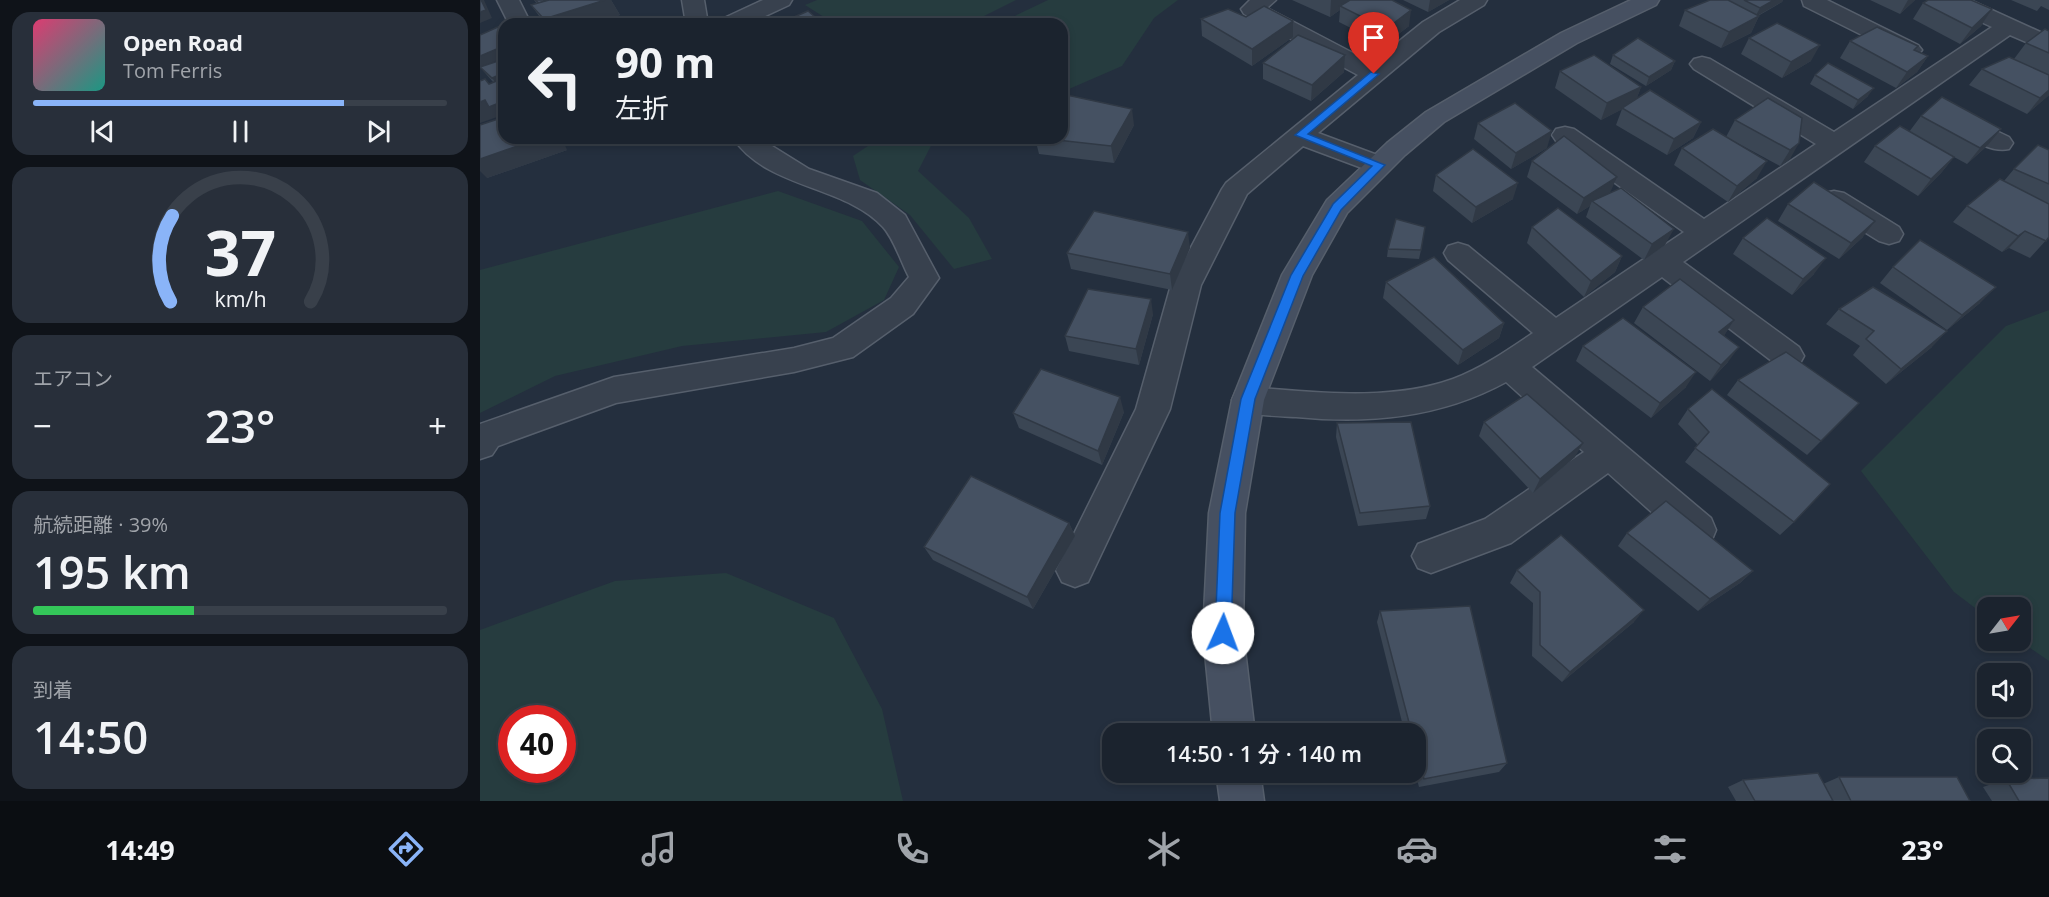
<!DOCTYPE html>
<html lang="ja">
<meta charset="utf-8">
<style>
:root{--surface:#1b232e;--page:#282f3a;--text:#f1f3f6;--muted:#a0a4aa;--line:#39404a;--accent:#8ab4f8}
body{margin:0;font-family:"Open Sans","Noto Sans JP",sans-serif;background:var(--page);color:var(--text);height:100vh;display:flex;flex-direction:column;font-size:22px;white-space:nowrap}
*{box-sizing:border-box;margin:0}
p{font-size:20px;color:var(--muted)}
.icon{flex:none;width:33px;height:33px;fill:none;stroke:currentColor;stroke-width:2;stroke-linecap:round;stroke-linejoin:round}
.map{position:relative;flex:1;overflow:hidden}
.details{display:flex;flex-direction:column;gap:12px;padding:12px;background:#0f1319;width:480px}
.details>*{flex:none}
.guide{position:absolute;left:18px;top:18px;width:570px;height:126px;border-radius:18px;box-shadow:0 3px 9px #0003,0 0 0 2px var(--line);background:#1b232e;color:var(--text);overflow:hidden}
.needle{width:39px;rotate:59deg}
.tools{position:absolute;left:1497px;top:597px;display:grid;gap:12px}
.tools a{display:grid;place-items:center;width:54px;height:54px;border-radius:12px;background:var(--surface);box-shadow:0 3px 9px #0003,0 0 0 2px var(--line);font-size:30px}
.speed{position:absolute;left:18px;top:705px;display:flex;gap:12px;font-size:30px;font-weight:700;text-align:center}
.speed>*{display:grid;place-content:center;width:78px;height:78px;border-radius:50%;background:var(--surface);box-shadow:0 3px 9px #0003,0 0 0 2px var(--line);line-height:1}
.speed .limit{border:9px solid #d22;background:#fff;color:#111}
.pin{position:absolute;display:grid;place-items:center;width:51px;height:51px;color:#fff;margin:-62px -26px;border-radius:50% 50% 50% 0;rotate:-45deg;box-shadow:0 0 6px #0007}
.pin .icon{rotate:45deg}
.me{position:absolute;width:66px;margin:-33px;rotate:2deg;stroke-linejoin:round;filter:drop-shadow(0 0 4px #0008)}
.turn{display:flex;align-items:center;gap:21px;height:126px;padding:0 18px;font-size:27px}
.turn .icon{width:78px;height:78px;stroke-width:2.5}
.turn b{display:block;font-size:42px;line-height:51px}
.big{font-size:45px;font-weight:600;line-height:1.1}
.details .tile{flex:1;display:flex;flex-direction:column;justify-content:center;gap:9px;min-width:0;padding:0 21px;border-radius:18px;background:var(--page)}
.details .dial{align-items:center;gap:0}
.dial svg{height:156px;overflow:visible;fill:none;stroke:var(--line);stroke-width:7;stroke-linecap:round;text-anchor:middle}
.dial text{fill:var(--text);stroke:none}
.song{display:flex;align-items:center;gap:18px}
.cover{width:72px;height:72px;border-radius:9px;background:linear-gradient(135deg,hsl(340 70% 55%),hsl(170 70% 35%))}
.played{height:6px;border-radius:3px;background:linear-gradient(90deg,var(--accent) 75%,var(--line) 75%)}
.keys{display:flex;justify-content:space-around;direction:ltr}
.heat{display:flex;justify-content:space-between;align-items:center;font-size:33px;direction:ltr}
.charge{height:9px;border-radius:4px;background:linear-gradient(90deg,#34c759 39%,var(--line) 0)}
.trip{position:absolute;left:622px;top:723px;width:324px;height:60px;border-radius:18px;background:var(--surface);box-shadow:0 3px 9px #0003,0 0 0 2px var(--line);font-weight:600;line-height:60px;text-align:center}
.dock{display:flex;height:96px;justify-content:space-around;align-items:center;background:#0b0e12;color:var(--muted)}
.dock .icon{width:42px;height:42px}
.dock .on{color:var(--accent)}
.dock b{font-size:27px;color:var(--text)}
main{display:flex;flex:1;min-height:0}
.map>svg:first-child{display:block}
.green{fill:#263c3f;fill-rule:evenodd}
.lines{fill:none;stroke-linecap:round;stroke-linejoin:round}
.street-casing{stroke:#565f6c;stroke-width:3}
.secondary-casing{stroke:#565f6c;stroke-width:3}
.street{fill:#38414e;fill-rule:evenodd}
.secondary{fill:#465061;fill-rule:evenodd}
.wall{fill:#3b4654}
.shaded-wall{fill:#303945}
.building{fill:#455162;stroke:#303945;stroke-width:1.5}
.route{fill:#1a73e8;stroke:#114b97;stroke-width:1.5}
</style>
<main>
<section class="details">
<div class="tile">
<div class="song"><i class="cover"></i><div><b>Open Road</b><p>Tom Ferris</p></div></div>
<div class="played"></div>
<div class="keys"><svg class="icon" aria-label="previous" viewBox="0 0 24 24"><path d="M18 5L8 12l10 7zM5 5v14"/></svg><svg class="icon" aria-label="pause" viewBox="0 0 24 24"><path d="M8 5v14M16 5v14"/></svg><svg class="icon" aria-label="next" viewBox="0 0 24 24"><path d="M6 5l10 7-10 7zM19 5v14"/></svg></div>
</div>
<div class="tile dial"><svg viewBox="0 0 100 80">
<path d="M14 69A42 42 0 1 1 86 69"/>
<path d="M14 69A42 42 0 0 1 15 25" stroke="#8ab4f8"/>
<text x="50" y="56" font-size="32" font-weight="700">37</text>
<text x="50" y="72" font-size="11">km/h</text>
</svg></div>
<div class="tile"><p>エアコン</p>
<div class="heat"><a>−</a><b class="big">23°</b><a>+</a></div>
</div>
<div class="tile"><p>航続距離 · 39%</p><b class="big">195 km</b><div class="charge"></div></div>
<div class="tile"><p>到着</p><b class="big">14:50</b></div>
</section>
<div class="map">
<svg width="1569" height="801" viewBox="0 0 1569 801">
<rect width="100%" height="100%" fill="#242f3e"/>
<g class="green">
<path d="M 337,0 L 536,0 L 488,24 L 355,24 L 325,5 Z"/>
<path d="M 568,0 L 698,0 L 674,18 L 642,66 L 582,92 L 582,24 L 518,24 Z"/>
<path d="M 400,138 L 455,138 L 438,171 L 489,218 L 512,259 L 474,269 L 430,215 L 380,180 L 373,156 Z"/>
<path d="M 298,191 L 382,221 L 419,267 L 404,300 L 346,332 L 202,346 L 75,376 L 0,413 L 0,270 Z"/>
<path d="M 1569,310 L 1569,661 L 1540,641 L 1540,608 L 1508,608 L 1507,617 L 1474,592 L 1381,471 L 1526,326 Z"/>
<path d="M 246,573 L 354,618 L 402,709 L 423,801 L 0,801 L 0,630 L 135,581 ZM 82,718 L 82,770 L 32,770 L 32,718 Z"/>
</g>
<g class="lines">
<defs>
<g id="street">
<path d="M 17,0 L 39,0 L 51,24 L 29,24 Z"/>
<path d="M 202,0 L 224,0 L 228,24 L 206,24 Z"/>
<path d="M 283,0 L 312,0 L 309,5 L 268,24 L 239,24 L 242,19 Z"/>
<path d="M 770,0 L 796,0 L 787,8 L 892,63 L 943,22 L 980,0 L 1007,0 L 1004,5 L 959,32 L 838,133 L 908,159 L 912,165 L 908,171 L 899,174 L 890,171 L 823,146 L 767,194 L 721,285 L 690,409 L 608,582 L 595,587 L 582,582 L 576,570 L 656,409 L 691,285 L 742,189 L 746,183 L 878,75 L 764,14 L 761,9 Z"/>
<path d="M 1322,0 L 1347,0 L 1438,45 L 1442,50 L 1438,55 L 1430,57 L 1422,55 L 1324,6 Z"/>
<path d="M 1461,0 L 1490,0 L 1569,36 L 1569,52 L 1530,35 L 1203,262 L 1319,347 L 1324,356 L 1319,365 L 1308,368 L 1297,365 L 1182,277 L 1052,367 L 1231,518 L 1236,530 L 1231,542 L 1218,546 L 1205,542 L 1128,473 L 1031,543 L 951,573 L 938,568 L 932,556 L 938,544 L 1005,519 L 1104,452 L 1026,382 C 960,418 889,424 816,417 C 796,416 775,416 756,409 L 752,400 L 756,391 L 768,387 C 835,392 909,402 973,379 C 1002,368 1028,350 1053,333 L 968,260 L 964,253 L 968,246 L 978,243 L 988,246 L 1076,318 L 1204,232 L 1076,141 L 1072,135 L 1076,129 L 1085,127 L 1094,129 L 1224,219 L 1336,144 L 1214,69 L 1210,64 L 1214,59 L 1222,57 L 1230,59 L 1354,132 L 1512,27 L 1464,5 Z"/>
<path d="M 1472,110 L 1529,137 L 1533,143 L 1529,149 C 1508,154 1482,133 1463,123 L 1459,118 L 1463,113 Z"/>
<path d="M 253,138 L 279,138 L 329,169 L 397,193 L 425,215 L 459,278 L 433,314 L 373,357 L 314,372 L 136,403 L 18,446 L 12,455 L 0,459 L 0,424 L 134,377 L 314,348 L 353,338 L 411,298 L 429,277 C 421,262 414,239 403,227 C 365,185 287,189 253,138 Z"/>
<path d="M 1354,191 L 1364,193 L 1419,227 L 1423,234 L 1419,241 L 1409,244 L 1399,241 L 1344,207 L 1340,200 L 1344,193 Z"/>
</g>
<g id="secondary">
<path d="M 1151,0 L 1179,0 L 1176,5 L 1097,43 L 964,122 L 925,155 L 867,213 L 832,275 L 784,400 L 765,513 L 763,633 L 775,734 L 733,734 L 723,633 L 729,513 L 752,400 L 802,275 L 847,200 L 907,143 L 946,112 L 1081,33 Z"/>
<path d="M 736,772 L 780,772 L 784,801 L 740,801 Z"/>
</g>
</defs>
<use href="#street" class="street-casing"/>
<use href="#secondary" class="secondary-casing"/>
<use href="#street" class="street"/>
<use href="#secondary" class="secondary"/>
</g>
<g class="wall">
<path d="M 54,0 L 131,0 L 140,15 L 112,24 L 65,24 L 51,5 L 57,4 Z"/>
<path d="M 812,0 L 912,0 L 929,26 L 904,45 L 859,22 L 860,10 L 850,17 Z"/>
<path d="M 923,0 L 969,0 L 948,12 Z"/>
<path d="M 1230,0 L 1303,0 L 1302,2 L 1278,16 L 1279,16 L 1271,33 L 1241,48 L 1199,26 L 1205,10 Z"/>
<path d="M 1390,0 L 1435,0 L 1420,14 Z"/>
<path d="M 1531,0 L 1569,0 L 1569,10 L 1561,6 L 1557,11 Z"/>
<path d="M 1443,3 L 1512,9 L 1501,26 L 1480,44 L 1433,19 Z"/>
<path d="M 766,17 L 813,21 L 813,37 L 772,66 L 722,36 L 721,19 Z"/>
<path d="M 1569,31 L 1569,95 L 1547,114 L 1489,85 L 1502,69 L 1534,59 L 1546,43 Z"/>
<path d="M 1269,38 L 1331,61 L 1302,78 L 1261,54 Z"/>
<path d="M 1370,41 L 1435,50 L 1448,56 L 1437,72 L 1416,88 L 1360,58 Z"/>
<path d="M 865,55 L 864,72 L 831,101 L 783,79 L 783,63 Z"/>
<path d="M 1133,55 L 1195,61 L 1191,70 L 1166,86 L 1130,64 Z"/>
<path d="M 24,59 L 24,138 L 87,150 L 7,178 L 18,119 L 17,117 L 13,82 L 0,67 Z"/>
<path d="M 1080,71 L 1161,87 L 1156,100 L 1221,122 L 1213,138 L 1187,155 L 1136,125 L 1142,109 L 1121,120 L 1075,88 Z"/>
<path d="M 1335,75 L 1388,96 L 1373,109 L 1330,84 Z"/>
<path d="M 1441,116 L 1508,145 L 1487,164 L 1474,157 L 1461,173 L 1438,196 L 1384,162 L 1395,146 L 1429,132 Z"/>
<path d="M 1322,118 L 1310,159 L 1300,166 L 1246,137 L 1255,120 Z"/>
<path d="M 998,123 L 1067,148 L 1031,169 L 994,139 Z"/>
<path d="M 654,125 L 634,163 L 559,154 L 555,138 L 582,138 Z"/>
<path d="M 1202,148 L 1277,178 L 1248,202 L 1194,165 Z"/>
<path d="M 1569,150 L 1569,237 L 1550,258 L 1529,248 L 1522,252 L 1473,222 L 1487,206 L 1524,181 L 1534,169 Z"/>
<path d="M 1052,161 L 1131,193 L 1185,245 L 1164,260 L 1106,217 L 1110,206 L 1097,214 L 1047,177 Z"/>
<path d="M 956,175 L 1033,199 L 992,223 L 953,191 Z"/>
<path d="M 1308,204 L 1383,237 L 1359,259 L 1298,221 Z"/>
<path d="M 1052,227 L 1142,256 L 1135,272 L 1104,297 L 1047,243 Z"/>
<path d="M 1263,238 L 1334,274 L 1312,295 L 1253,254 Z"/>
<path d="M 710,248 L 692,290 L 591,269 L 587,253 Z"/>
<path d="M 908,249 L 941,250 L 939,259 L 907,257 Z"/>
<path d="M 1413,267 L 1500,303 L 1467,330 L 1400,283 Z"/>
<path d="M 906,282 L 1024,323 L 1019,338 L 978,365 L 903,298 Z"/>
<path d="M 1163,307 L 1254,320 L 1244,335 L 1248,362 L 1230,381 L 1154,323 Z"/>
<path d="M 1359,309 L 1452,347 L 1406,384 L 1373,355 L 1380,346 L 1346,324 Z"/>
<path d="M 673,314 L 659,365 L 589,351 L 585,336 Z"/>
<path d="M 1103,346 L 1206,387 L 1171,418 L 1096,361 Z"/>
<path d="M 1258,380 L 1365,417 L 1327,455 L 1247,395 Z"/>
<path d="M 1208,409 L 1314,522 L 1300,535 L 1205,462 L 1218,445 L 1198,424 Z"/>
<path d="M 644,412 L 622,465 L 539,428 L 533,413 Z"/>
<path d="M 1004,422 L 1095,457 L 1053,493 L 999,436 Z"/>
<path d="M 857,423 L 950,506 L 946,519 L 878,526 L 856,437 Z"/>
<path d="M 589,523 L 595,536 L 553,609 L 453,560 L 444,547 Z"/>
<path d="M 1147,533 L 1273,571 L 1260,583 L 1218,611 L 1138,546 Z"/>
<path d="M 1037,570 L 1154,622 L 1082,682 L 1052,656 L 1053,603 L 1030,583 Z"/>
<path d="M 900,611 L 1027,763 L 1019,772 L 939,787 L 935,772 L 936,734 L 925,734 L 897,622 Z"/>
<path d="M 1359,777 L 1490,801 L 1256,801 L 1248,787 L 1263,780 L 1343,784 Z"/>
<path d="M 1526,779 L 1569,801 L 1512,801 L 1503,787 Z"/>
</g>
<g class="shaded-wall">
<path d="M 1,0 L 4,0 L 12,18 L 0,23 Z"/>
<path d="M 125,0 L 131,0 L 140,15 L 112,24 L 67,24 L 64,19 Z"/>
<path d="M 851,0 L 877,0 L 860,6 L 860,10 L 850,17 Z"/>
<path d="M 950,0 L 969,0 L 948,12 Z"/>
<path d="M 1294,0 L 1303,0 L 1302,2 L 1275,17 L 1280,8 Z"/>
<path d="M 1428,0 L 1435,0 L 1420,14 Z"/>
<path d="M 1512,9 L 1501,26 L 1480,44 L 1492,28 Z"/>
<path d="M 931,10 L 929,26 L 904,45 L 906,29 Z"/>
<path d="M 1279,16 L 1271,33 L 1241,48 L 1249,32 Z"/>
<path d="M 813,21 L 813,37 L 772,66 L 772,49 Z"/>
<path d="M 1340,45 L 1331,61 L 1302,78 L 1311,62 Z"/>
<path d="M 24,46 L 24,58 L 0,67 L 0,56 Z"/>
<path d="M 865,55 L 864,72 L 831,101 L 832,85 Z"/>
<path d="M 1448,56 L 1437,72 L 1416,88 L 1427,72 Z"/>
<path d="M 1195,61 L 1191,70 L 1166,86 L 1169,77 Z"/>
<path d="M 24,73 L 24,85 L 19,87 L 12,78 Z"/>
<path d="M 1161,87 L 1155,103 L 1121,120 L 1127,103 Z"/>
<path d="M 1394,88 L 1388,96 L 1373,109 L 1378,100 Z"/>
<path d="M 1569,90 L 1569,95 L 1567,97 L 1547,114 L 1560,98 Z"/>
<path d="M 5,100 L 24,101 L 24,123 L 23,124 L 17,117 L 0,123 L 0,102 Z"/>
<path d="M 652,109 L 654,125 L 634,163 L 631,146 Z"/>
<path d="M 1221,122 L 1213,138 L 1187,155 L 1194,139 Z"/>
<path d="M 1521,129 L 1508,145 L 1487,164 L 1500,148 Z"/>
<path d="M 1072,131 L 1067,148 L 1031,169 L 1036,153 Z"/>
<path d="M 60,138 L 82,138 L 87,150 L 7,178 L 0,171 L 0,159 Z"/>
<path d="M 133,138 L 147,138 L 136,143 Z"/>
<path d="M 1319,143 L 1310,159 L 1300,166 L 1310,150 Z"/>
<path d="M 1474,157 L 1461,173 L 1438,196 L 1451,179 Z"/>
<path d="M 1287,161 L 1277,178 L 1248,202 L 1257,186 Z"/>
<path d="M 1137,177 L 1130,193 L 1112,201 L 1110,206 L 1097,214 L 1104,198 Z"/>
<path d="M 1038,183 L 1033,199 L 992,223 L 996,207 Z"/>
<path d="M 1395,221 L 1383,237 L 1359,259 L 1371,243 Z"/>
<path d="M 1194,229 L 1185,245 L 1164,260 L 1172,244 Z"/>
<path d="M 1545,231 L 1529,248 L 1522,252 L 1538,236 Z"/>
<path d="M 708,232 L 710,248 L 692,290 L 690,274 Z"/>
<path d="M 1142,256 L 1135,272 L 1104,297 L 1111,281 Z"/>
<path d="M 1346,258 L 1334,274 L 1312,295 L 1323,279 Z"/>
<path d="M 1516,287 L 1500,303 L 1467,330 L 1482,315 Z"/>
<path d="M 671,299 L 673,314 L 659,365 L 656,349 Z"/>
<path d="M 1254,320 L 1244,336 L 1239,332 Z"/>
<path d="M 1024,323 L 1019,338 L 978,365 L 983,350 Z"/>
<path d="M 1467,331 L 1452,347 L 1406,384 L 1421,369 Z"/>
<path d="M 1259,347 L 1248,362 L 1230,381 L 1241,365 Z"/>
<path d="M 1216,372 L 1206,387 L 1171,418 L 1180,403 Z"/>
<path d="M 640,397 L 644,412 L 622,465 L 618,451 Z"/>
<path d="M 1103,443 L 1095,457 L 1053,493 L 1060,479 Z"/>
<path d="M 589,523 L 595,536 L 553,609 L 547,597 Z"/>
<path d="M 1273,571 L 1260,583 L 1218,611 L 1230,599 Z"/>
<path d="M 1164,610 L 1154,622 L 1082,682 L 1090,672 Z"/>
</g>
<g class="building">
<path d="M 0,0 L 1,0 L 6,10 L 0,12 Z"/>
<path d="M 55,0 L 69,0 L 59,3 Z"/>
<path d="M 69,0 L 125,0 L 64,19 L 51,5 Z"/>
<path d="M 870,0 L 912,0 L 931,10 L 906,29 L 860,6 Z"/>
<path d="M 1230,0 L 1248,0 L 1279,16 L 1249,32 L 1205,10 Z"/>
<path d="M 1264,0 L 1294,0 L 1280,8 Z"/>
<path d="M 1448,0 L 1491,0 L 1512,9 L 1492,28 L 1443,3 Z"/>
<path d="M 784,6 L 813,21 L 772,49 L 721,19 L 748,9 L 766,17 Z"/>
<path d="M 328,11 L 343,24 L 298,24 Z"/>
<path d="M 1297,23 L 1340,45 L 1311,62 L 1269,38 Z"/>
<path d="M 20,26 L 24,35 L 24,46 L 0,56 L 0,35 Z"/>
<path d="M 1397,27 L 1438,46 L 1434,50 L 1448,56 L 1427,72 L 1370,41 Z"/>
<path d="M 1565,29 L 1569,31 L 1569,53 L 1546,43 Z"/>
<path d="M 818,35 L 865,55 L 832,85 L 783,63 Z"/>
<path d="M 1158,38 L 1195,61 L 1169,77 L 1133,55 Z"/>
<path d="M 1114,55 L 1161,87 L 1127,103 L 1080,71 Z"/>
<path d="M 1529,57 L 1569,75 L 1569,90 L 1560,98 L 1502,69 Z"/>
<path d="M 24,59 L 24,73 L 12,78 L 0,67 Z"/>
<path d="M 1348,63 L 1394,88 L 1378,100 L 1335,75 Z"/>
<path d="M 24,78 L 24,101 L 9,107 L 5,100 L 0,102 L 0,81 L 5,79 L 9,84 Z"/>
<path d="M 1170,90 L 1221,122 L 1194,139 L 1142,108 Z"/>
<path d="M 582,94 L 652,109 L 631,146 L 559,138 L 582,138 Z"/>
<path d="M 1462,97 L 1521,129 L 1500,148 L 1441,116 Z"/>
<path d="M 1288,98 L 1322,118 L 1319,143 L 1310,150 L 1255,120 Z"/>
<path d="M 1035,103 L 1072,131 L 1036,153 L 998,123 Z"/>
<path d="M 24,117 L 24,138 L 60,138 L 0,159 L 0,125 Z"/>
<path d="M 1420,126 L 1474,157 L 1451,179 L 1395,146 Z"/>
<path d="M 1233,129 L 1287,161 L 1257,186 L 1202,148 Z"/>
<path d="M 1084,136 L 1137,177 L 1104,198 L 1052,161 Z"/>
<path d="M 1558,145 L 1569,150 L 1569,184 L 1534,169 Z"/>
<path d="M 993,149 L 1038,183 L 996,207 L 956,175 Z"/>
<path d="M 1520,179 L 1569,204 L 1569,237 L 1566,241 L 1545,231 L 1538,236 L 1487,206 Z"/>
<path d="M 1334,182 L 1395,221 L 1371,243 L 1308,204 Z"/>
<path d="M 1141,188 L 1194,229 L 1172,244 L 1112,201 Z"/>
<path d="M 1078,208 L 1142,256 L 1111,281 L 1052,227 Z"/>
<path d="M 614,211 L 708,232 L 690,274 L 587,253 Z"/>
<path d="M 1287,218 L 1346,258 L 1323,279 L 1263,238 Z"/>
<path d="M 916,219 L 945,227 L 941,250 L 908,249 Z"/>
<path d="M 1440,240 L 1516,287 L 1482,315 L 1413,267 Z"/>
<path d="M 954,257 L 1024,323 L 983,350 L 906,282 Z"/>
<path d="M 1200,279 L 1254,320 L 1239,332 L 1259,347 L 1241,365 L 1163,307 Z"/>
<path d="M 1393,287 L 1467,331 L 1421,369 L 1386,339 L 1394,331 L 1359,309 Z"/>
<path d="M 608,289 L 671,299 L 656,349 L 585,336 Z"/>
<path d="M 1143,318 L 1216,372 L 1180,403 L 1103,346 Z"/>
<path d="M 1306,352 L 1379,403 L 1341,441 L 1258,380 Z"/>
<path d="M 561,369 L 640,397 L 618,451 L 533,413 Z"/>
<path d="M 1232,389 L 1350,484 L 1314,522 L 1215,448 L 1229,432 L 1208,409 Z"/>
<path d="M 1047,394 L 1103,443 L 1060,479 L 1004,422 Z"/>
<path d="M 931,422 L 950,506 L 880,513 L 857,423 Z"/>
<path d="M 491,476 L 589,523 L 547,597 L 444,547 Z"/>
<path d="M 1186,501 L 1273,571 L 1230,599 L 1147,533 Z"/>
<path d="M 1081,535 L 1164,610 L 1090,672 L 1060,645 L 1060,592 L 1037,570 Z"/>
<path d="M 990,606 L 1027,763 L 944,779 L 936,749 L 936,734 L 932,734 L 900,611 Z"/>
<path d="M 1338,773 L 1353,801 L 1275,801 L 1263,780 Z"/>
<path d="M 1359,777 L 1477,777 L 1490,801 L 1371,801 Z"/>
<path d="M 1569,778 L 1569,801 L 1539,801 L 1526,779 Z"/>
</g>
<path class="route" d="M 891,72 L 899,74 L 828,134 L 905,165 L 861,210 L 823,276 L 775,399 L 755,513 L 751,633 L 749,638 L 743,641 L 737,638 L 735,633 L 740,513 L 761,399 L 811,275 L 853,204 L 892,166 L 815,135 Z"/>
</svg>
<div class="tools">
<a><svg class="needle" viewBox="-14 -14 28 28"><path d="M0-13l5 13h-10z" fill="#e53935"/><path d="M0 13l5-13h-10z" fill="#a0a4aa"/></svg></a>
<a><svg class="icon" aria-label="sound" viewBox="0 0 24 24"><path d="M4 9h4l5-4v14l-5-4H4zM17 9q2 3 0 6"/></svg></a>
<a><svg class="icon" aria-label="search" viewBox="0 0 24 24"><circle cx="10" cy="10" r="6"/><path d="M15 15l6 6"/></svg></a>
</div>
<div class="speed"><div class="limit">40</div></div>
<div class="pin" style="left:894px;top:74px;background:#d93025"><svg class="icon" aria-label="arrive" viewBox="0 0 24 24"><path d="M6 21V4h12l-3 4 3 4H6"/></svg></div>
<svg class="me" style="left:743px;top:633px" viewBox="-20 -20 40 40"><circle r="19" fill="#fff"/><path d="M0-13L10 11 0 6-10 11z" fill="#1a73e8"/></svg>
<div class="trip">14:50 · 1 分 · 140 m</div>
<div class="guide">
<div class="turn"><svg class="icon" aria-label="left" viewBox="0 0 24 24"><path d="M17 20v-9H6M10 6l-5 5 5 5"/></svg><div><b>90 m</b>左折</div></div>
</div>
</div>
</main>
<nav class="dock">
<b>14:49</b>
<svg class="icon on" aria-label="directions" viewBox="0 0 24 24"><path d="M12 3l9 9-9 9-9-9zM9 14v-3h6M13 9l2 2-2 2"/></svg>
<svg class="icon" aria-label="music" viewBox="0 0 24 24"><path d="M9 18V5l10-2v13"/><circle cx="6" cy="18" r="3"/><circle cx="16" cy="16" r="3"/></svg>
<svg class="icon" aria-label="phone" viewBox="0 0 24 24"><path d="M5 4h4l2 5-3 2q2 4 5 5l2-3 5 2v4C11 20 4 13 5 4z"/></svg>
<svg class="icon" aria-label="climate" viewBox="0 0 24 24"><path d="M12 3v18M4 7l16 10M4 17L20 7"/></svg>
<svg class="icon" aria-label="car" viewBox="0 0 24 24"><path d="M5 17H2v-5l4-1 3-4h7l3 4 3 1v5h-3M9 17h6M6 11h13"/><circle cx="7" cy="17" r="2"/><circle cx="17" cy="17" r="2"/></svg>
<svg class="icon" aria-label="filters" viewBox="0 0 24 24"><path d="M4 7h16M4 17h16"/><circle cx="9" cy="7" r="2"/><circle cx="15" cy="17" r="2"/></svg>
<b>23°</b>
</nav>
